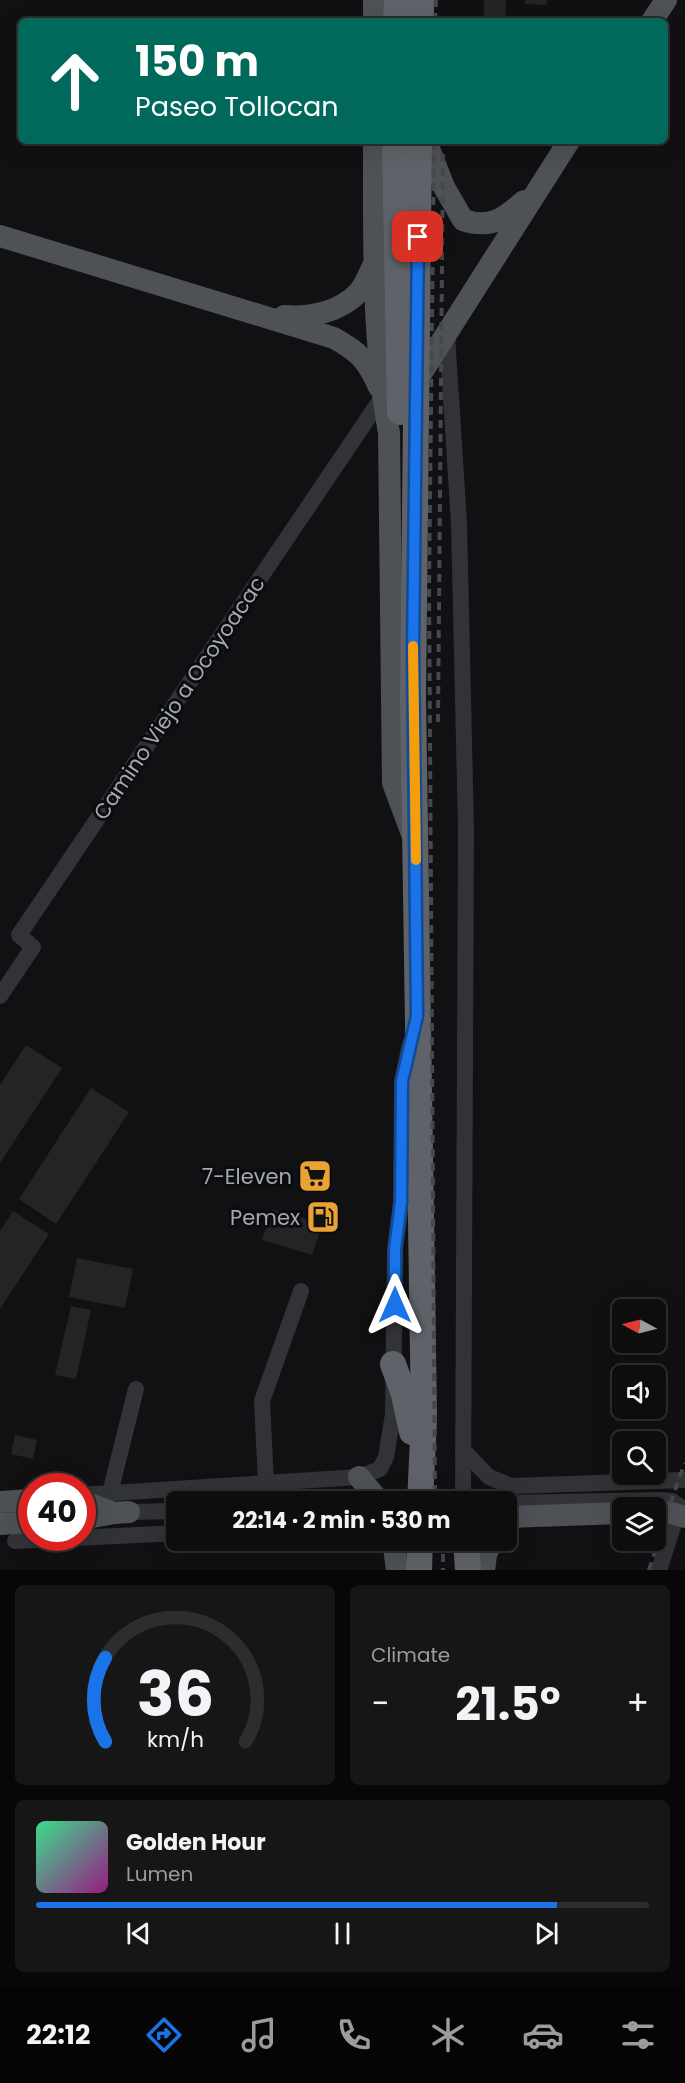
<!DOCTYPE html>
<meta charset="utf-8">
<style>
:root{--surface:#0d0d0e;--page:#161617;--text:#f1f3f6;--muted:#9a9c9e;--line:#2d2d2e;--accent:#1a73e8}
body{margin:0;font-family:Poppins,sans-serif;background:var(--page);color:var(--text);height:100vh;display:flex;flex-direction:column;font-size:22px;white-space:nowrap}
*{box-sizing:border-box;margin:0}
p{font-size:20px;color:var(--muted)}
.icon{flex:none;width:33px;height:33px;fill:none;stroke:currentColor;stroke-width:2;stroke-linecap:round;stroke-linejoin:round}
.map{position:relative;height:1570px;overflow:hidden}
.drawer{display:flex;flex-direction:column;gap:15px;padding:15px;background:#070708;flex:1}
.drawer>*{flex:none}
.banner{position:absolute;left:18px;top:18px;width:650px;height:126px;border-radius:9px;box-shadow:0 6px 24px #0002,0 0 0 2px var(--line);background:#00695c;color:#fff;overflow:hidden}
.needle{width:39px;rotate:277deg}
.buttons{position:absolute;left:612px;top:1299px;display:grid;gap:12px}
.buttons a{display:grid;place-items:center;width:54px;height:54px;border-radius:9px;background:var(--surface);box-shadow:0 6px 24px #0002,0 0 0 2px var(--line);font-size:30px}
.speed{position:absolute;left:18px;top:1473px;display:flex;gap:12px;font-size:30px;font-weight:700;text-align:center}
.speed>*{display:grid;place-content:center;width:78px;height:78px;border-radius:50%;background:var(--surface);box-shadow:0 6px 24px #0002,0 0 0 2px var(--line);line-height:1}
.speed .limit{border:9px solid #d22;background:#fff;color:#111}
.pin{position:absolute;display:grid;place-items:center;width:51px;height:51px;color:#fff;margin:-26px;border-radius:12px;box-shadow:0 3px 9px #0006}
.me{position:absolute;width:66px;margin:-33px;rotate:0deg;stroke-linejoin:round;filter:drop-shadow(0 0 4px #0008)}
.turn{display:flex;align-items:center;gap:21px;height:126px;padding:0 18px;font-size:27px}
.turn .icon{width:78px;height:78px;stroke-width:2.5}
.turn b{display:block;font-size:42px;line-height:51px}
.big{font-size:45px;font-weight:700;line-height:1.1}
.drawer .tile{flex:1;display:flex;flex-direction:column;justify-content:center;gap:9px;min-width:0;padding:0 21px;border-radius:9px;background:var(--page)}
.drawer .dial{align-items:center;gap:0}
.dial svg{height:156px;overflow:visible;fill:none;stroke:var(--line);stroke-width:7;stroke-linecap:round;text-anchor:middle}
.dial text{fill:var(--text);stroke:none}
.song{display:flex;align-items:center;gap:18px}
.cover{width:72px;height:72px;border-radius:9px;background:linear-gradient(135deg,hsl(150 70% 55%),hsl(310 70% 35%))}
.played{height:6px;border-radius:3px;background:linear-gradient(90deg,var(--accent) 85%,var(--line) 85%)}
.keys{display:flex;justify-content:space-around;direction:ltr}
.heat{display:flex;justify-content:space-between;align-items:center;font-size:33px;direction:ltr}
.drawer .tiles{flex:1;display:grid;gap:15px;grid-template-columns:1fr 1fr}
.tile:last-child{grid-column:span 2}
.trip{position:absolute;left:166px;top:1491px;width:351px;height:60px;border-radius:9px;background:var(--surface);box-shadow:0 6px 24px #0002,0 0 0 2px var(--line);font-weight:700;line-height:60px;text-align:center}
.menu{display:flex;height:96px;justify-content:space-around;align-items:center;background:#050506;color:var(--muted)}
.menu .icon{width:42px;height:42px}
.menu .on{color:var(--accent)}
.menu b{font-size:27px;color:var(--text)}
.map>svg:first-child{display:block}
.building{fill:#242427}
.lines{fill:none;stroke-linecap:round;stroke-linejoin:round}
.minor{stroke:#323337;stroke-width:16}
.major{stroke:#4e5156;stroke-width:22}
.highway{stroke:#5f6268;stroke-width:26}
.rail{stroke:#45484c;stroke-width:4;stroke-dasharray:8 6;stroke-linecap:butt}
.route-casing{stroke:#114b97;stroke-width:15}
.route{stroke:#1a73e8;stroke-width:10}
.slow{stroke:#f59e0b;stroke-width:10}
.labels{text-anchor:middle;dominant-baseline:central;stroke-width:6;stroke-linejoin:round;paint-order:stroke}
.street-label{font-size:21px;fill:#a3a9b3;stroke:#0c0c0e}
.poi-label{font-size:21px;fill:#a3a9b3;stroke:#0c0c0e;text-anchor:end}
</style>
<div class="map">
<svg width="685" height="1570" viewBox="0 0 685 1570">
<rect width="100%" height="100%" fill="#111113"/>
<g class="building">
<path d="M 484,0 L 506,0 L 505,21 L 484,21 Z"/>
<path d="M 525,0 L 547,0 L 547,5 L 525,4 Z"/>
<path d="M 26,1045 L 62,1068 L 0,1163 L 0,1085 Z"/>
<path d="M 91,1088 L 129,1112 L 56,1224 L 19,1199 Z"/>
<path d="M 272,1209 L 322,1224 L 312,1255 L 262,1240 Z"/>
<path d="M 13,1211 L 49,1234 L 0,1309 L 0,1231 Z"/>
<path d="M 77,1258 L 133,1269 L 125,1308 L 69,1297 Z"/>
<path d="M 71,1306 L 91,1310 L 76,1379 L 55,1375 Z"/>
<path d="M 15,1435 L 37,1440 L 33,1459 L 11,1454 Z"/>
</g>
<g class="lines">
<g class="minor">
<path d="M 447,335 L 459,523 L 466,829 L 463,1502"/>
<path d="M 0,996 L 33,947 L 19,935 L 383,396"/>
<path d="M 463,1450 L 489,1477 L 511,1486 L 685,1480"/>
<path d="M 266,1483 L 262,1401 L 301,1291"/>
<path d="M 110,1493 L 136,1389"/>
<path d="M 82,1495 L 359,1477 L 380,1469 L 386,1457 L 393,1414 L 395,1249 L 401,1202 L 402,1081 L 410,1044"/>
<path d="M 507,1503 L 659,1500 L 672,1501 L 685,1510"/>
<path d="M 129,1512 L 177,1511"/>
<path d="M 15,1541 L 177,1533"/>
<path d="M 659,1570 L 677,1514"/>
</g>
<g class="major">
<path d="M 374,0 L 374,21"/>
<path d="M 652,21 L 666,0"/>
<path d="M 374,141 C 374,238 372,336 389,433 L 393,783 L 412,834"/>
<path d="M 426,141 L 444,187 L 463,220 C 490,229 504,219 524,201"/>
<path d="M 0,236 L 334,338 C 359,352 367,360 379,387"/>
<path d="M 284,316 C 311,318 340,312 359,292 C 365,285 369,274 373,266"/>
<path d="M 417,380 L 569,141"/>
<path d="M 359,1477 L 380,1502"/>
<path d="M 82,1501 L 114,1513"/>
<path d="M 0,1502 L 32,1500"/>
<path d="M 656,1512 L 668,1512 L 685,1517"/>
<path d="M 507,1517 L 622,1513"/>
<path d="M 82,1519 L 114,1513 L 129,1512"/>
<path d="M 0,1524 L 32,1522"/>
<path d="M 393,1540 L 397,1570"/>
<path d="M 484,1570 L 486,1555 L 492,1540"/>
</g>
<g class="highway">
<path d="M 396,21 L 397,0"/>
<path d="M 421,21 L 421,0"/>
<path d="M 395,141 L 400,412"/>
<path d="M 419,141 L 413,697 L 424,1418 L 420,1502"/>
<path d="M 393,1364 L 404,1394 L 412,1432"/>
<path d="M 466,1540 L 468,1570"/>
<path d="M 419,1570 L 420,1540"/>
</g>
<g class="rail">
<path d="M 435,21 L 436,0"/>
<path d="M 434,141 L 429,587 L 435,1502"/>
<path d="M 438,722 L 443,149"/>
<path d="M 443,1540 L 443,1570"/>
<path d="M 649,1570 L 678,1481 L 685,1463"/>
</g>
</g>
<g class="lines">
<defs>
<path id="route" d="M 395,1305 L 395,1249 L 401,1202 L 402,1081 L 417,1016 L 413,649 L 418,237"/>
</defs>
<use href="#route" class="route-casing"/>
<use href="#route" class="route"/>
<path class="slow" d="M 413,646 L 416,860"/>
</g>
<defs>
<symbol id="supermarket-square" viewBox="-11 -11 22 22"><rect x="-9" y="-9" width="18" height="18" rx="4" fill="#eaa232" stroke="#0c0c0e"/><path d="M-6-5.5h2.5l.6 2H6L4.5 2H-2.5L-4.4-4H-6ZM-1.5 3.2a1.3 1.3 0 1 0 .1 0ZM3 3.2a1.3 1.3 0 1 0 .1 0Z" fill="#111"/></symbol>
<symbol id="fuel-square" viewBox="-11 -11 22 22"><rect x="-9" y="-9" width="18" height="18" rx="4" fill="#eaa232" stroke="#0c0c0e"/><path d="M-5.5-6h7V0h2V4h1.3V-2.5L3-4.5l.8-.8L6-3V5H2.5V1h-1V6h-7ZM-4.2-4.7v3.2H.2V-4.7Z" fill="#111"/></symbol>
</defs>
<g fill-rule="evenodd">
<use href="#supermarket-square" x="296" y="1157" width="38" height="38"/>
<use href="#fuel-square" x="304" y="1198" width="38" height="38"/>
</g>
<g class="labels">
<g class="street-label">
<text transform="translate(179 698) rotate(-56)">Camino Viejo a Ocoyoacac</text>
</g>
<g class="poi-label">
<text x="292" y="1176">7-Eleven</text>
<text x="300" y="1217">Pemex</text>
</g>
</g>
</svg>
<div class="buttons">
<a><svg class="needle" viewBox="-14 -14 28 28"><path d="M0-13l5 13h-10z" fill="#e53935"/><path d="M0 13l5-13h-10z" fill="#9a9c9e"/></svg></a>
<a><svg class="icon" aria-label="sound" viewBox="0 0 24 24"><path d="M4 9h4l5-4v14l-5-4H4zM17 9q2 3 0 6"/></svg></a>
<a><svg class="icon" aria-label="search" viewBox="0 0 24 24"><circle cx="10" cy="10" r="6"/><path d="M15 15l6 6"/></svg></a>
<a><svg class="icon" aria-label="layers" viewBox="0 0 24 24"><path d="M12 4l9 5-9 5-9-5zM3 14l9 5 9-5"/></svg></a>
</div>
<div class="speed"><div class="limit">40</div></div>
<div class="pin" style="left:418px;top:237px;background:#d93025"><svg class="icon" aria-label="arrive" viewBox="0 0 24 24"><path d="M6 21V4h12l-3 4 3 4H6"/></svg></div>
<svg class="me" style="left:395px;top:1305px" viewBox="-20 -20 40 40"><path d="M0-17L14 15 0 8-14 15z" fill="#1a73e8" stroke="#fff" stroke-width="4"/></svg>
<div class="trip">22:14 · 2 min · 530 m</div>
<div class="banner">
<div class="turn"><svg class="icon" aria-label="ahead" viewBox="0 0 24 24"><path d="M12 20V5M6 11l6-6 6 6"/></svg><div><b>150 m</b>Paseo Tollocan</div></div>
</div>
</div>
<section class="drawer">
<div class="tiles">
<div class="tile dial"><svg viewBox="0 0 100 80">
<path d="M14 69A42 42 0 1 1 86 69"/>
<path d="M14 69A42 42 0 0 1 14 26" stroke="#1a73e8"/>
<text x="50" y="56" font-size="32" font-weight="700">36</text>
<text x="50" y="72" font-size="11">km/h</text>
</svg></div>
<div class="tile"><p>Climate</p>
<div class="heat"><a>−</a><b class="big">21.5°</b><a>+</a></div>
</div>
<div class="tile">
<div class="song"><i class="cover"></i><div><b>Golden Hour</b><p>Lumen</p></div></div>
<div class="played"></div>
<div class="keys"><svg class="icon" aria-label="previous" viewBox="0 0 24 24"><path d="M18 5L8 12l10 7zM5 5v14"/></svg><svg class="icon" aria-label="pause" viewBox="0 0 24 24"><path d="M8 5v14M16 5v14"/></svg><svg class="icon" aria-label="next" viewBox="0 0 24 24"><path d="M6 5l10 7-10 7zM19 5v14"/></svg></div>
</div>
</div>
</section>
<nav class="menu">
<b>22:12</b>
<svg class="icon on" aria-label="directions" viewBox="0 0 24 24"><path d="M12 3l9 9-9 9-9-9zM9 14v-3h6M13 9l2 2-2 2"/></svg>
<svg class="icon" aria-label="music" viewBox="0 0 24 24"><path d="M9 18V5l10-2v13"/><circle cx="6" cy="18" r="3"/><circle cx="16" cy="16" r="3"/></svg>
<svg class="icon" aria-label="phone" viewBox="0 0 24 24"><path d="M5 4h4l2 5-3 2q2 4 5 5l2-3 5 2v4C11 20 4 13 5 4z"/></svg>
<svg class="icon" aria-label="climate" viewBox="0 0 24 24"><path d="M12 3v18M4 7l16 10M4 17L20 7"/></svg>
<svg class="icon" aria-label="car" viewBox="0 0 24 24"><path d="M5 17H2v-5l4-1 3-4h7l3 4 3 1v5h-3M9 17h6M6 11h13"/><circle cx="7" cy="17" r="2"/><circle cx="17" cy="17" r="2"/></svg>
<svg class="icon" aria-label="filters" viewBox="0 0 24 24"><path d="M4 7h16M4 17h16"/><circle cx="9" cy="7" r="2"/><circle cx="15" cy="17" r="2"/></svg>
</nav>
